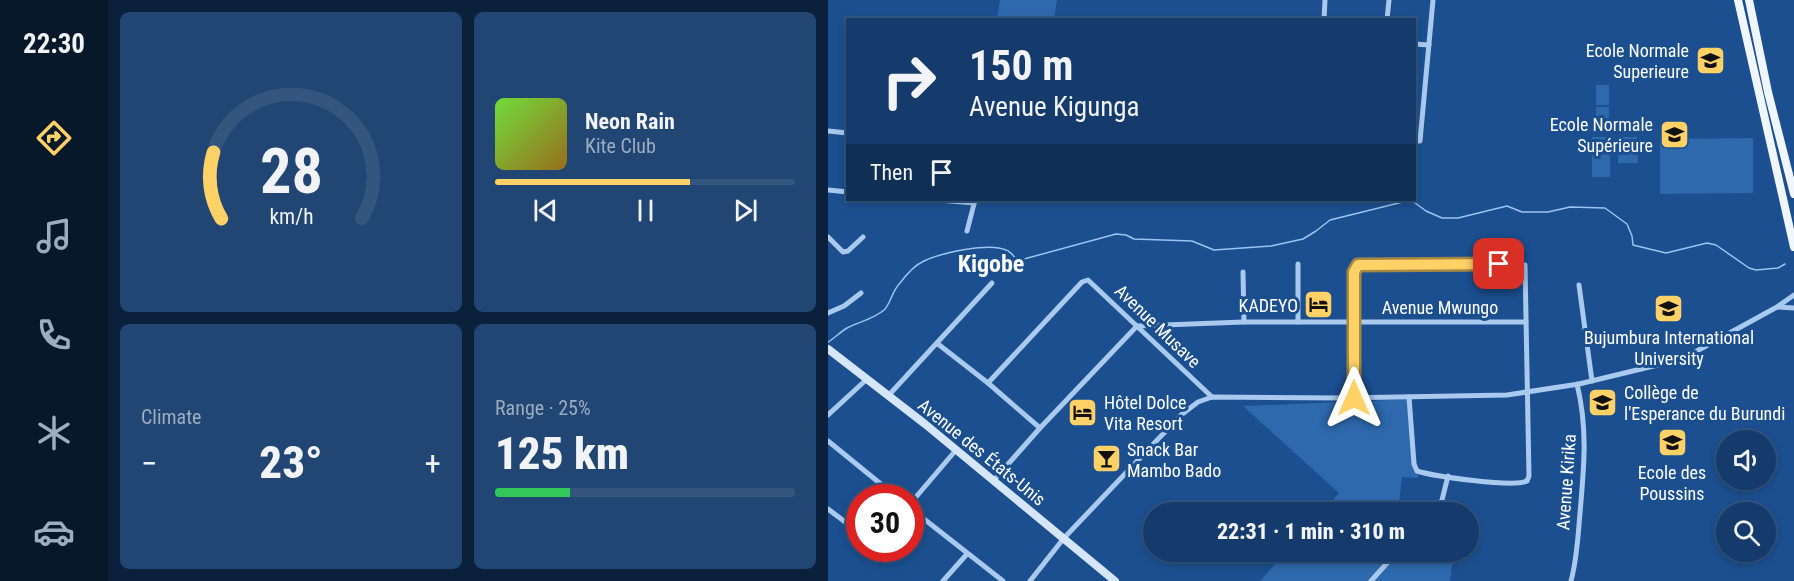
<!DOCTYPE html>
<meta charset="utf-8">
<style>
:root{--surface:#143b6b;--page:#214673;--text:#f1f3f6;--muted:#9dadc1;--line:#33557e;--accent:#ffd166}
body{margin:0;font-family:"Roboto Condensed",sans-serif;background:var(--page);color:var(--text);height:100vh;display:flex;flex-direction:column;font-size:22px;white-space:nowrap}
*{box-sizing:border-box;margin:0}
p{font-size:20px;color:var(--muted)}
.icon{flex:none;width:33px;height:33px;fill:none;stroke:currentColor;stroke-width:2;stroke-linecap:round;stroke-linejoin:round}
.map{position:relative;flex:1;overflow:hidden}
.panel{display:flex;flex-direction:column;gap:12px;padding:12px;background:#0b203b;width:720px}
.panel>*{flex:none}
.hud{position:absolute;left:18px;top:18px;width:570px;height:183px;border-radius:0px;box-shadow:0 3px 9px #0003,0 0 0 2px var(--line);background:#143b6b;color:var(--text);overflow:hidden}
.tools{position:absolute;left:888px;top:430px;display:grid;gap:12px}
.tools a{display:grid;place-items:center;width:60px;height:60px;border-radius:50%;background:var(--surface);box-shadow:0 3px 9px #0003,0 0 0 2px var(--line);font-size:30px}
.speed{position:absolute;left:18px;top:484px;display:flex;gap:12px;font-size:30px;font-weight:700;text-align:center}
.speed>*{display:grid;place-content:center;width:78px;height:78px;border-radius:50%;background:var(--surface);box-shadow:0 3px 9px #0003,0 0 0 2px var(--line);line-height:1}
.speed .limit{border:9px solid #d22;background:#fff;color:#111}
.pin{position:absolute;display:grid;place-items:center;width:51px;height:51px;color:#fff;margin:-26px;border-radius:12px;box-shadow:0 3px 9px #0006}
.me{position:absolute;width:66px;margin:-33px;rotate:0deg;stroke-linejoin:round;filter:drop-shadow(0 0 4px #0008)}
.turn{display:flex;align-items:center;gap:21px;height:126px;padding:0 24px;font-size:27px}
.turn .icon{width:78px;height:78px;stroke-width:2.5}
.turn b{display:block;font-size:42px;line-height:51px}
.then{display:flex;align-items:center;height:57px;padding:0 24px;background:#0003;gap:12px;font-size:22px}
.big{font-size:45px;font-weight:800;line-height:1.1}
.panel .widget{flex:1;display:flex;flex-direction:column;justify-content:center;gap:9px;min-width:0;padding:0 21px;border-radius:9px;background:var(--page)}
.panel .dial{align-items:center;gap:0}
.dial svg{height:156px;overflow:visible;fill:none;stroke:var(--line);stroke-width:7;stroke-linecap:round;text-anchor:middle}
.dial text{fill:var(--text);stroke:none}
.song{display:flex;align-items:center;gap:18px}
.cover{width:72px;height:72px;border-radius:9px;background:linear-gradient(135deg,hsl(100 70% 55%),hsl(40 70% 35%))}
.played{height:6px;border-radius:3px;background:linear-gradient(90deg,var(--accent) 65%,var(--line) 65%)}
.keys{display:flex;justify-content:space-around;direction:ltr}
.heat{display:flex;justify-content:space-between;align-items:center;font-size:33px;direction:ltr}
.charge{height:9px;border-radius:4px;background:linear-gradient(90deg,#34c759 25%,var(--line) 0)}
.panel .tiles{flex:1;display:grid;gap:12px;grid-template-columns:repeat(2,1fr)}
.trip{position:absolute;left:315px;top:502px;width:336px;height:60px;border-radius:30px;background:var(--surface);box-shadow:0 3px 9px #0003,0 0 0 2px var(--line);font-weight:800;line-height:60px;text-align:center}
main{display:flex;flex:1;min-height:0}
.tabs{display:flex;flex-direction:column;width:108px;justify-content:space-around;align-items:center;background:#08182b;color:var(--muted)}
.tabs .icon{width:42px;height:42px}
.tabs .on{color:var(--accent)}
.tabs b{font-size:27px;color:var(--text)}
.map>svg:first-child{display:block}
.green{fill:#2e69ad}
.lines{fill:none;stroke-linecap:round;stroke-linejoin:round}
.stream{stroke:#9cc4f0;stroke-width:1.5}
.street{stroke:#a9c9ee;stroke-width:5}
.secondary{stroke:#d6e6fa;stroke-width:8}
.primary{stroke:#f0f6ff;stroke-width:8}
.route-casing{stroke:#a68842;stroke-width:15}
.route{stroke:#ffd166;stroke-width:10}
.labels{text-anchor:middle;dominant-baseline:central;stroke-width:6;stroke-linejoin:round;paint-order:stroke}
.poi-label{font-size:18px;fill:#fff;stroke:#1b4f8f;text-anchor:end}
.street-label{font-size:18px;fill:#fff;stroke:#1b4f8f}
.district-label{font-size:24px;font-weight:bold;fill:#fff;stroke:#1b4f8f}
</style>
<main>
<nav class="tabs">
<b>22:30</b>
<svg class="icon on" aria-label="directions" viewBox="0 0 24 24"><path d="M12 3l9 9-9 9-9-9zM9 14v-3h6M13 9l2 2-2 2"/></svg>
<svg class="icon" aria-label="music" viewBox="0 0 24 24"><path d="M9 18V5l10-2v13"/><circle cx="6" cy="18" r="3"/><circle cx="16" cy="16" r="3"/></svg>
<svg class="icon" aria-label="phone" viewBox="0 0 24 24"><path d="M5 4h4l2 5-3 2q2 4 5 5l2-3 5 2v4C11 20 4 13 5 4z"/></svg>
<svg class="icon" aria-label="climate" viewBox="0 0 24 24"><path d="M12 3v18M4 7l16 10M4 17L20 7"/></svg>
<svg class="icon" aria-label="car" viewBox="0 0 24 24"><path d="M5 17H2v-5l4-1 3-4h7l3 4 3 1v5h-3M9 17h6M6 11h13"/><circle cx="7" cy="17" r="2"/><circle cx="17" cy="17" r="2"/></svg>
</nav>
<section class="panel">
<div class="tiles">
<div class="widget dial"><svg viewBox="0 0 100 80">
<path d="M14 69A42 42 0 1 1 86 69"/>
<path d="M14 69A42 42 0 0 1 10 35" stroke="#ffd166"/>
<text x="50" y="56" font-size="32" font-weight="700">28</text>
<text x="50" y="72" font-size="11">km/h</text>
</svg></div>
<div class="widget">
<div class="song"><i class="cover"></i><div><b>Neon Rain</b><p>Kite Club</p></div></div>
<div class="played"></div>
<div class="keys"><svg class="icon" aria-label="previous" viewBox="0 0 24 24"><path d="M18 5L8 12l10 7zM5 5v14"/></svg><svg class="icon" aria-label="pause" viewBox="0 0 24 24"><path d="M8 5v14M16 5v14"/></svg><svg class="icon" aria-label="next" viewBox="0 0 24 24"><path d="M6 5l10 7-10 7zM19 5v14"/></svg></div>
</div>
<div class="widget"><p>Climate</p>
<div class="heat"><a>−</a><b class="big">23°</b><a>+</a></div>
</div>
<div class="widget"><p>Range · 25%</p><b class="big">125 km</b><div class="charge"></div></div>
</div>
</section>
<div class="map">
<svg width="966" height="581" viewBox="0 0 966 581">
<rect width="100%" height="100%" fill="#1b4f8f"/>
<g class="green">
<path d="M 172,0 L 229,0 L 226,19 L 169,19 Z"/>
<rect x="768" y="85" width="13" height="20"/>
<path d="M 768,107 L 781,107 L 781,128 L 768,129 Z"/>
<rect x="764" y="137" width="18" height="40"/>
<path d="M 790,137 L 809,137 L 810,163 L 790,163 Z"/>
<path d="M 925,138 L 925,193 L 832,194 L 832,139 Z"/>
<path d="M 583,399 L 590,478 L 574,477 L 570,513 L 494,513 L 511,493 L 415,406 Z"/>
<path d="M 458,552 L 603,552 L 625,556 L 622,581 L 432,581 Z"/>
</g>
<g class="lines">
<path class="stream" d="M 0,342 C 7,338 12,332 19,328 C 30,322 46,319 56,310 C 62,305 64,291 72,283 C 78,275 87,265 96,261 C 113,253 161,242 178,250 C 182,251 185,255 188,259 L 196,259 L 288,234 L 298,235 L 306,239 L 364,241 L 386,250 L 443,246 L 475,239 L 488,231 L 502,220 L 583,200 L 598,211 L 614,218 L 630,218 L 679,206 L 694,212 L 720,212 L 742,207 L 777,208 L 799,224 L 804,236 L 805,245 L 838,253 L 879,243 L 888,245 L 921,268 L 928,270 L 950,268 L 957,264"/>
<g class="street">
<path d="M 496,20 L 497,0"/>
<path d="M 559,20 L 561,0"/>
<path d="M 586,44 L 601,45"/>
<path d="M 0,131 L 20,133"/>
<path d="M 586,141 L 592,141 L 593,130 L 605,0"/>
<path d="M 0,190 L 20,192"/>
<path d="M 110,200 L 146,203"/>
<path d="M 139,231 L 147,200"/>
<path d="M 0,237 L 15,252 L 20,251 L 35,237"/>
<path d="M 415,272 L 416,322"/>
<path d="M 751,285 L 764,381"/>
<path d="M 950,307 L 966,308"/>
<path d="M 0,313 L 16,306 L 33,293"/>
<path d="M 470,322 L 470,264"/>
<path d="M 110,344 L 160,383 L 212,428"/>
<path d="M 160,383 L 254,282 L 260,280 L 384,397"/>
<path d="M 60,396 L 164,283"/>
<path d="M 526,397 L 526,272 L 529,265 L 697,265 L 701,476 L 699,481 C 686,488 605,476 589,471 L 586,464 L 581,397"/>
<path d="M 0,415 L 39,379"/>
<path d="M 0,441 L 70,498"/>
<path d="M 166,480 L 212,428 L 309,326 L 416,322 L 698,322"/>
<path d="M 82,504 L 128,450"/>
<path d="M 82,508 L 175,581"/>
<path d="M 0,509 L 32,533"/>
<path d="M 604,513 L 614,500 L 620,476"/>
<path d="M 115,581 L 139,554"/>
<path d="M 202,581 L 236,538 L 353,415 L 370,402 L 384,397 L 514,398 L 679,395 L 751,384 L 842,362 L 867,352 L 949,307 L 966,295"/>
<path d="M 543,581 L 569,552"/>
<path d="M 743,581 C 749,559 750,536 752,513 C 756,467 760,429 749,384"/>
</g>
<path class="secondary" d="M 0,349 L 97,424 L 287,581"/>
<g class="primary">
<path d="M 910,0 L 966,247"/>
<path d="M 921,0 L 940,92 L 966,194"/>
</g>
</g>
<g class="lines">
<defs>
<path id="route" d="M 526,398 L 526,272 L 530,265 L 671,264"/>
</defs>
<use href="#route" class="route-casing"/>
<use href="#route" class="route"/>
</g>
<defs>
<symbol id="school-square" viewBox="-11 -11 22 22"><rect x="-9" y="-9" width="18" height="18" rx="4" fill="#ffd166" stroke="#1b4f8f"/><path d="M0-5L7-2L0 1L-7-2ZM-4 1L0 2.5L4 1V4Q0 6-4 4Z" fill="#111"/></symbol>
<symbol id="university-square" viewBox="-11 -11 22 22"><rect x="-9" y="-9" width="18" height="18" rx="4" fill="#ffd166" stroke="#1b4f8f"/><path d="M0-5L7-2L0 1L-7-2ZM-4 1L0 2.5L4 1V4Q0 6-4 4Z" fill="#111"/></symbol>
<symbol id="hotel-square" viewBox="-11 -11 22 22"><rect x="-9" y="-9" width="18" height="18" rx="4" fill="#ffd166" stroke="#1b4f8f"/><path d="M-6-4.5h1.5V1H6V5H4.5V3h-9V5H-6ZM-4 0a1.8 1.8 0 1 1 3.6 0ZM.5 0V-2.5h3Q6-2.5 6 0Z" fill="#111"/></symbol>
<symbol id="bar-square" viewBox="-11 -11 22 22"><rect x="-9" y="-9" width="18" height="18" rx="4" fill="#ffd166" stroke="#1b4f8f"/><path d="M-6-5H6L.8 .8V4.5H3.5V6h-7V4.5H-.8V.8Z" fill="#111"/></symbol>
</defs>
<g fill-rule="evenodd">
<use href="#school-square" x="866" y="44" width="33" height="33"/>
<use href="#university-square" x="830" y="118" width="33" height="33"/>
<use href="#hotel-square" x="474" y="288" width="33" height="33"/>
<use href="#university-square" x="824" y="292" width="33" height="33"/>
<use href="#school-square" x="758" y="386" width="33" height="33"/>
<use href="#hotel-square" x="238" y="396" width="33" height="33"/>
<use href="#school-square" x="828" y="426" width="33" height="33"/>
<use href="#bar-square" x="262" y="442" width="33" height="33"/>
</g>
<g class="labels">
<g class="poi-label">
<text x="861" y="50">Ecole Normale<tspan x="861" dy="21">Superieure</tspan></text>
<text x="825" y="124">Ecole Normale<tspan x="825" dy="21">Supérieure</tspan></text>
<text x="470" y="305">KADEYO</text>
<text x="841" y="337" text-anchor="middle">Bujumbura International<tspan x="841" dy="21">University</tspan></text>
<text x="796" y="392" text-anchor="start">Collège de<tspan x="796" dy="21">l'Esperance du Burundi</tspan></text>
<text x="276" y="402" text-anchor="start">Hôtel Dolce<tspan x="276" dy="21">Vita Resort</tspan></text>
<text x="299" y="449" text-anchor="start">Snack Bar<tspan x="299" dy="21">Mambo Bado</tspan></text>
<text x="844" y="472" text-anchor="middle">Ecole des<tspan x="844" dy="21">Poussins</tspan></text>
</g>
<g class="street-label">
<text x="612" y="307">Avenue Mwungo</text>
<text transform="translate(330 326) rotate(44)">Avenue Musave</text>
<text transform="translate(154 452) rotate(39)">Avenue des États-Unis</text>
<text transform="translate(738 482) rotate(-86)">Avenue Kirika</text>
</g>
<g class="district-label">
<text x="163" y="264">Kigobe</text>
</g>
</g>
</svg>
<div class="tools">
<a><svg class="icon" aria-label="sound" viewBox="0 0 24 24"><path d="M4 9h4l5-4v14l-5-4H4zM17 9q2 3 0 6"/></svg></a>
<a><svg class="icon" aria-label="search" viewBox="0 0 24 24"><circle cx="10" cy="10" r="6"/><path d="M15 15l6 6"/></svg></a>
</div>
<div class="speed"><div class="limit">30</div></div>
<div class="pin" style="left:671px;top:264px;background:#d93025"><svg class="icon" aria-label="arrive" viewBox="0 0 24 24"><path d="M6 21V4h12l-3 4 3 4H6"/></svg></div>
<svg class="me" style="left:526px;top:398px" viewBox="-20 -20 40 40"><path d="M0-17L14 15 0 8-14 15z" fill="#ffd166" stroke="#fff" stroke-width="4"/></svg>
<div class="trip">22:31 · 1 min · 310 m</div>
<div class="hud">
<div class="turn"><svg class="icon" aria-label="right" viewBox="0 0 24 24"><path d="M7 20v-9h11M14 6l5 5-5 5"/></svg><div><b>150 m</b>Avenue Kigunga</div></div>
<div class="then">Then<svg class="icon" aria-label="arrive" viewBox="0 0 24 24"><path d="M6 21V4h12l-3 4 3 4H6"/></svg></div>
</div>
</div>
</main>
